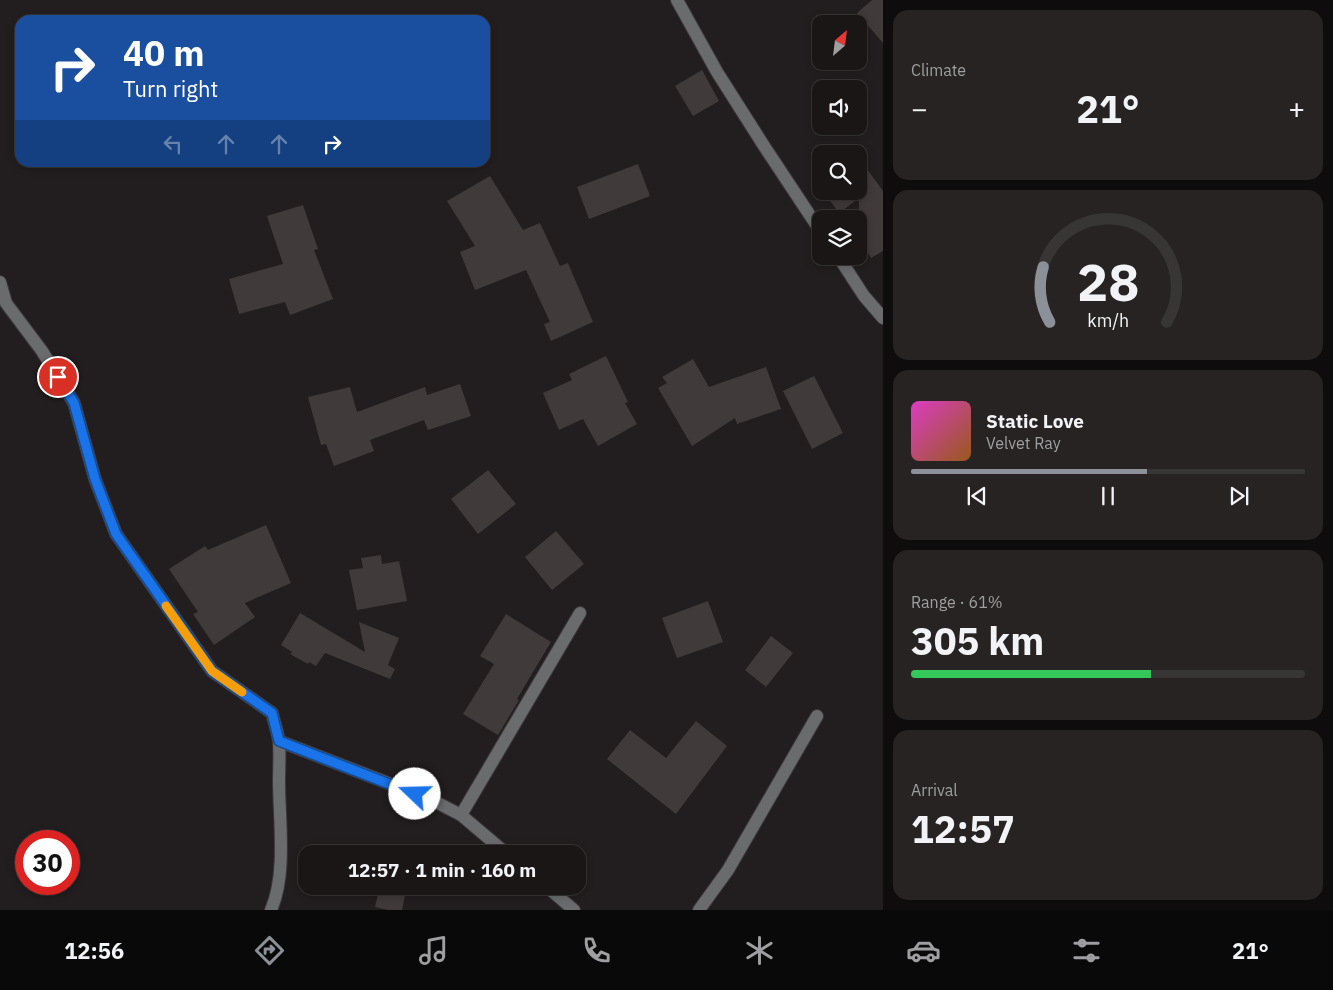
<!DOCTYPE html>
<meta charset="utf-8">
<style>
:root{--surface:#1a1616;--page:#272323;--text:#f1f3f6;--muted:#9f9fa1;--line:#383535;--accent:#8c9099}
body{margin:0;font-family:"IBM Plex Sans",sans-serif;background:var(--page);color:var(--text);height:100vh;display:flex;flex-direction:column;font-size:19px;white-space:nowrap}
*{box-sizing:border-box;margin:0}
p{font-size:16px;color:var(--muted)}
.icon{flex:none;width:28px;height:28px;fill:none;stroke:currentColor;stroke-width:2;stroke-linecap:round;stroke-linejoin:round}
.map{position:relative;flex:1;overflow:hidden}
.side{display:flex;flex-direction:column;gap:10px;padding:10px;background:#0e0c0c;width:450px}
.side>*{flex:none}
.banner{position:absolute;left:15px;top:15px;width:475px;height:152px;border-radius:15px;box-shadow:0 2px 8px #0003,0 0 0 1px var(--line);background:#1a4fa0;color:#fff;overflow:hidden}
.needle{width:32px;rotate:28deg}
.tools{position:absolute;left:812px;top:15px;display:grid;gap:10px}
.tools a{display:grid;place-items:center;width:55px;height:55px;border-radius:10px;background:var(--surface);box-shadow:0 2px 8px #0003,0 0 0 1px var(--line);font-size:25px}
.speed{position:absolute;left:15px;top:830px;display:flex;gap:10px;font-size:25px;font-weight:700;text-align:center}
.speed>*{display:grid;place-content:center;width:65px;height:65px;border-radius:50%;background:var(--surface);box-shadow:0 2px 8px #0003,0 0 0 1px var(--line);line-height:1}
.speed .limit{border:8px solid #d22;background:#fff;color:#111}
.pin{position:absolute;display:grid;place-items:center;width:42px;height:42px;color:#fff;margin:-21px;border:2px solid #fff;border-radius:50%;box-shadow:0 1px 5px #0007}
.me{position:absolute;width:55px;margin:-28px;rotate:291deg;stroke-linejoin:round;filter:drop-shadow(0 0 4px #0008)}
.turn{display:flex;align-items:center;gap:18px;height:105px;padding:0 25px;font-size:22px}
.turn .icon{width:65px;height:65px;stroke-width:2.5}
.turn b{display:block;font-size:35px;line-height:42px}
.lanes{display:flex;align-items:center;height:48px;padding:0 25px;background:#0003;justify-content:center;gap:25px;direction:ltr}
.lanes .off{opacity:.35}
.big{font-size:38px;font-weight:700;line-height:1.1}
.side .widget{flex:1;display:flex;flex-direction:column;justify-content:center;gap:8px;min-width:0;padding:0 18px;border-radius:15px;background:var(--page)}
.side .dial{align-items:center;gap:0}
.dial svg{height:130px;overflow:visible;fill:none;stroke:var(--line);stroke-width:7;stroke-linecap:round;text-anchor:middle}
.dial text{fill:var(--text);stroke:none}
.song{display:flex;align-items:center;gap:15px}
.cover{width:60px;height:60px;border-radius:8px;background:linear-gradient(135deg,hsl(310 70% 55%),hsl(30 70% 35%))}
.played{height:5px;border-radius:2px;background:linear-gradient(90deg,var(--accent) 60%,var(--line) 60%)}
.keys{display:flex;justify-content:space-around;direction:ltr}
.heat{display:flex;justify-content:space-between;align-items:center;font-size:28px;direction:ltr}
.charge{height:8px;border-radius:4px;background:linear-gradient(90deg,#34c759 61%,var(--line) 0)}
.trip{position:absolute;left:298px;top:845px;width:288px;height:50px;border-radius:15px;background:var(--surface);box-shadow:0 2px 8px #0003,0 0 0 1px var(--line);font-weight:700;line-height:50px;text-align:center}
.tabs{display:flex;height:80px;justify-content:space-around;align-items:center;background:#0a0909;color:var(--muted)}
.tabs .icon{width:35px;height:35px}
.tabs .selected{color:var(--accent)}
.tabs b{font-size:22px;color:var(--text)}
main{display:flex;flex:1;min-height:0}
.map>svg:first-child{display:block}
.building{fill:#403a3b}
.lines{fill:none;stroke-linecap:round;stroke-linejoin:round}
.street-casing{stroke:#3c3738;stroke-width:14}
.street{stroke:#696b6c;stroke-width:12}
.route-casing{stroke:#114b97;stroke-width:12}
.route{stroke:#1a73e8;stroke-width:9}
.slow{stroke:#f59e0b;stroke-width:9}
</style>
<main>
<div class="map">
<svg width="883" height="910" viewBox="0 0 883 910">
<rect width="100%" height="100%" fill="#221d1e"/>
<g class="building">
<path d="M 872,0 L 883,0 L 883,43 L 857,13 Z"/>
<path d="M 702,70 L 719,101 L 693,116 L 675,86 Z"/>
<path d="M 859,158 L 883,191 L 883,251 L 871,258 L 859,238 L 859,198 L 839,213 L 823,191 L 859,191 Z"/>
<path d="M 638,164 L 650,196 L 589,219 L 577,187 Z"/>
<path d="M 490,176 L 523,230 L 540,223 L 560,266 L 568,263 L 593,322 L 551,341 L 544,324 L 550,322 L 526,270 L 475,290 L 460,252 L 475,246 L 447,201 Z"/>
<path d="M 303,205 L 318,249 L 314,250 L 333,299 L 290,315 L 285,302 L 239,314 L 229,279 L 283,264 L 267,216 Z"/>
<path d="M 606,356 L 628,402 L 625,403 L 637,424 L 598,446 L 583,419 L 559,430 L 543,393 L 572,380 L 569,374 Z"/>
<path d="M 693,359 L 709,387 L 766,367 L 781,409 L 737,424 L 735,418 L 692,446 L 658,388 L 667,383 L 662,377 Z"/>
<path d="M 814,376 L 843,433 L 812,449 L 783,391 Z"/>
<path d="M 460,384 L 471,416 L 428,430 L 424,420 L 370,440 L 374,451 L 334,466 L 326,444 L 321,445 L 308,397 L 350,387 L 357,412 L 425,387 L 427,395 Z"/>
<path d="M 488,470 L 516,504 L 478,534 L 451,499 Z"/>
<path d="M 266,525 L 291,583 L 245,603 L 255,617 L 214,645 L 193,614 L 198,612 L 169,569 L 205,546 L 208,550 Z"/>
<path d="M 556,531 L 584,564 L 552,590 L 525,557 Z"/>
<path d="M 381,555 L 382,564 L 399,561 L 407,601 L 357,610 L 349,570 L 363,568 L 361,558 Z"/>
<path d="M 708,601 L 723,642 L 677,658 L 662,618 Z"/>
<path d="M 300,613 L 365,652 L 359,622 L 399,638 L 388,665 L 395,669 L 390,679 L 325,653 L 316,666 L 309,662 L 308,664 L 290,654 L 292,652 L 281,645 Z"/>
<path d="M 506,614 L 551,642 L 517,699 L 519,700 L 498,735 L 463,714 L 494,664 L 480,656 Z"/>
<path d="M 771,636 L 793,653 L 766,687 L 745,670 Z"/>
<path d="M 696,721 L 727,746 L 676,814 L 607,759 L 630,730 L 666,758 Z"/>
<path d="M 380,886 L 407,886 L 402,910 L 388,910 L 375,907 Z"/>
</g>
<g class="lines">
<defs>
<g id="street">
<path d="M 677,0 L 717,72 L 764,146 L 821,232"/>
<path d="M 838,256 L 864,296 L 883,318"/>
<path d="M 0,282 L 6,303 L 42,351 L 74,403 L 95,479 L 116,534 L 212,671 L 272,713 C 274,722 278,733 279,742 C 280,755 279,768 279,781 C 279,819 287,874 271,910"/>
<path d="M 279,741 L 432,800 L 461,815 L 507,854"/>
<path d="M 461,815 L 580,613"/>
<path d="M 546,886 L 574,910"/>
<path d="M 699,910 L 728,870 L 817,716"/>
</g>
</defs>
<use href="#street" class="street-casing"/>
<use href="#street" class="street"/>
</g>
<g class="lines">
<defs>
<path id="route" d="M 58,377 L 74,403 L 95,479 L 116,534 L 212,671 L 272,713 L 279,741 L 415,794"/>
</defs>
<use href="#route" class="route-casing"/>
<use href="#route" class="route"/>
<path class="slow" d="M 166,606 L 212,671 L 242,692"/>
</g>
</svg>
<div class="tools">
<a><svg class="needle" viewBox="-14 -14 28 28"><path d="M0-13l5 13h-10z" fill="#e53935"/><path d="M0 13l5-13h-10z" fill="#9f9fa1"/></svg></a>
<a><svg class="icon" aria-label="sound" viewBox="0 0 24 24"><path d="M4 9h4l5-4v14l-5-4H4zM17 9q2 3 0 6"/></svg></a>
<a><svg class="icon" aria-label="search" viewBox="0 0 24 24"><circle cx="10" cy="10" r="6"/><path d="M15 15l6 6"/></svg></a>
<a><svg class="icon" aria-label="layers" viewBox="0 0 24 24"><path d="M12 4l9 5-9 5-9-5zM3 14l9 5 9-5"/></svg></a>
</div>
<div class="speed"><div class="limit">30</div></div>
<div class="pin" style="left:58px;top:377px;background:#d93025"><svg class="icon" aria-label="arrive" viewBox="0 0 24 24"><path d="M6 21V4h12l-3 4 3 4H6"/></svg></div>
<svg class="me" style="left:415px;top:794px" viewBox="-20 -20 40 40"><circle r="19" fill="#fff"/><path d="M0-13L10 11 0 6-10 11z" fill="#1a73e8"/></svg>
<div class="trip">12:57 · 1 min · 160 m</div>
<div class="banner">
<div class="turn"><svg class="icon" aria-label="right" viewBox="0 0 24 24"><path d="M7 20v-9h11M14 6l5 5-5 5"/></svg><div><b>40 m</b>Turn right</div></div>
<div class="lanes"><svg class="icon off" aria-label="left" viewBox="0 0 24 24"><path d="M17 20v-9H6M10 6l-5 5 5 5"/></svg><svg class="icon off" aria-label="ahead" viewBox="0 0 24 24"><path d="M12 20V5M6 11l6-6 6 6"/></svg><svg class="icon off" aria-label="ahead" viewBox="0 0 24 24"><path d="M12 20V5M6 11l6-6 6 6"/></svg><svg class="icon" aria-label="right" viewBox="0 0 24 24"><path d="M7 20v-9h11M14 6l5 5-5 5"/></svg></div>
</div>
</div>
<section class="side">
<div class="widget"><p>Climate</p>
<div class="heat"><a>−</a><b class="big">21°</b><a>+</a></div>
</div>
<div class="widget dial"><svg viewBox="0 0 100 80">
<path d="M14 69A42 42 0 1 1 86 69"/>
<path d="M14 69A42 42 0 0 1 10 35" stroke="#8c9099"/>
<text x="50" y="56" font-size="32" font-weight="700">28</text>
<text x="50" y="72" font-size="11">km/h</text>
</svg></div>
<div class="widget">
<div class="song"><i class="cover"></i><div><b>Static Love</b><p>Velvet Ray</p></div></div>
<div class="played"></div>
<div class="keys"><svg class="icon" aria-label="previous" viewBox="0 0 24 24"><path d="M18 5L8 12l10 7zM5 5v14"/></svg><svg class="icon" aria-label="pause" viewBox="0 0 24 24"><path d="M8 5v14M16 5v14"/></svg><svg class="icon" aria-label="next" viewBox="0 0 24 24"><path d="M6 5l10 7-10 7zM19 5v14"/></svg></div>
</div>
<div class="widget"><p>Range · 61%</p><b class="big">305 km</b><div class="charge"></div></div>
<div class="widget"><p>Arrival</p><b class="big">12:57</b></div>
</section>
</main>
<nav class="tabs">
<b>12:56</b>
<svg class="icon selected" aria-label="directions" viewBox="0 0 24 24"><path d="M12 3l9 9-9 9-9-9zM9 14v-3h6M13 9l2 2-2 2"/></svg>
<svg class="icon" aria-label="music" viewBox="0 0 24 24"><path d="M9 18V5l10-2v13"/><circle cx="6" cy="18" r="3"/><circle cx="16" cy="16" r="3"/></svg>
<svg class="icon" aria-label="phone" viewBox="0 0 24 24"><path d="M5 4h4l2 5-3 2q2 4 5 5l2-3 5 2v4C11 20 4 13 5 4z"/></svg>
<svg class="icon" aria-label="climate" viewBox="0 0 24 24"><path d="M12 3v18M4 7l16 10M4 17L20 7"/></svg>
<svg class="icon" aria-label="car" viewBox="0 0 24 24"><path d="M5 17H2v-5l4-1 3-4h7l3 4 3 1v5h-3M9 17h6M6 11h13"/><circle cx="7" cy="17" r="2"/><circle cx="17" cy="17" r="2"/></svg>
<svg class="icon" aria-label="filters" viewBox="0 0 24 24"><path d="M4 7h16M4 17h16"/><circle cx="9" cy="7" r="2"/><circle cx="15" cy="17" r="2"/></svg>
<b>21°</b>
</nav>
